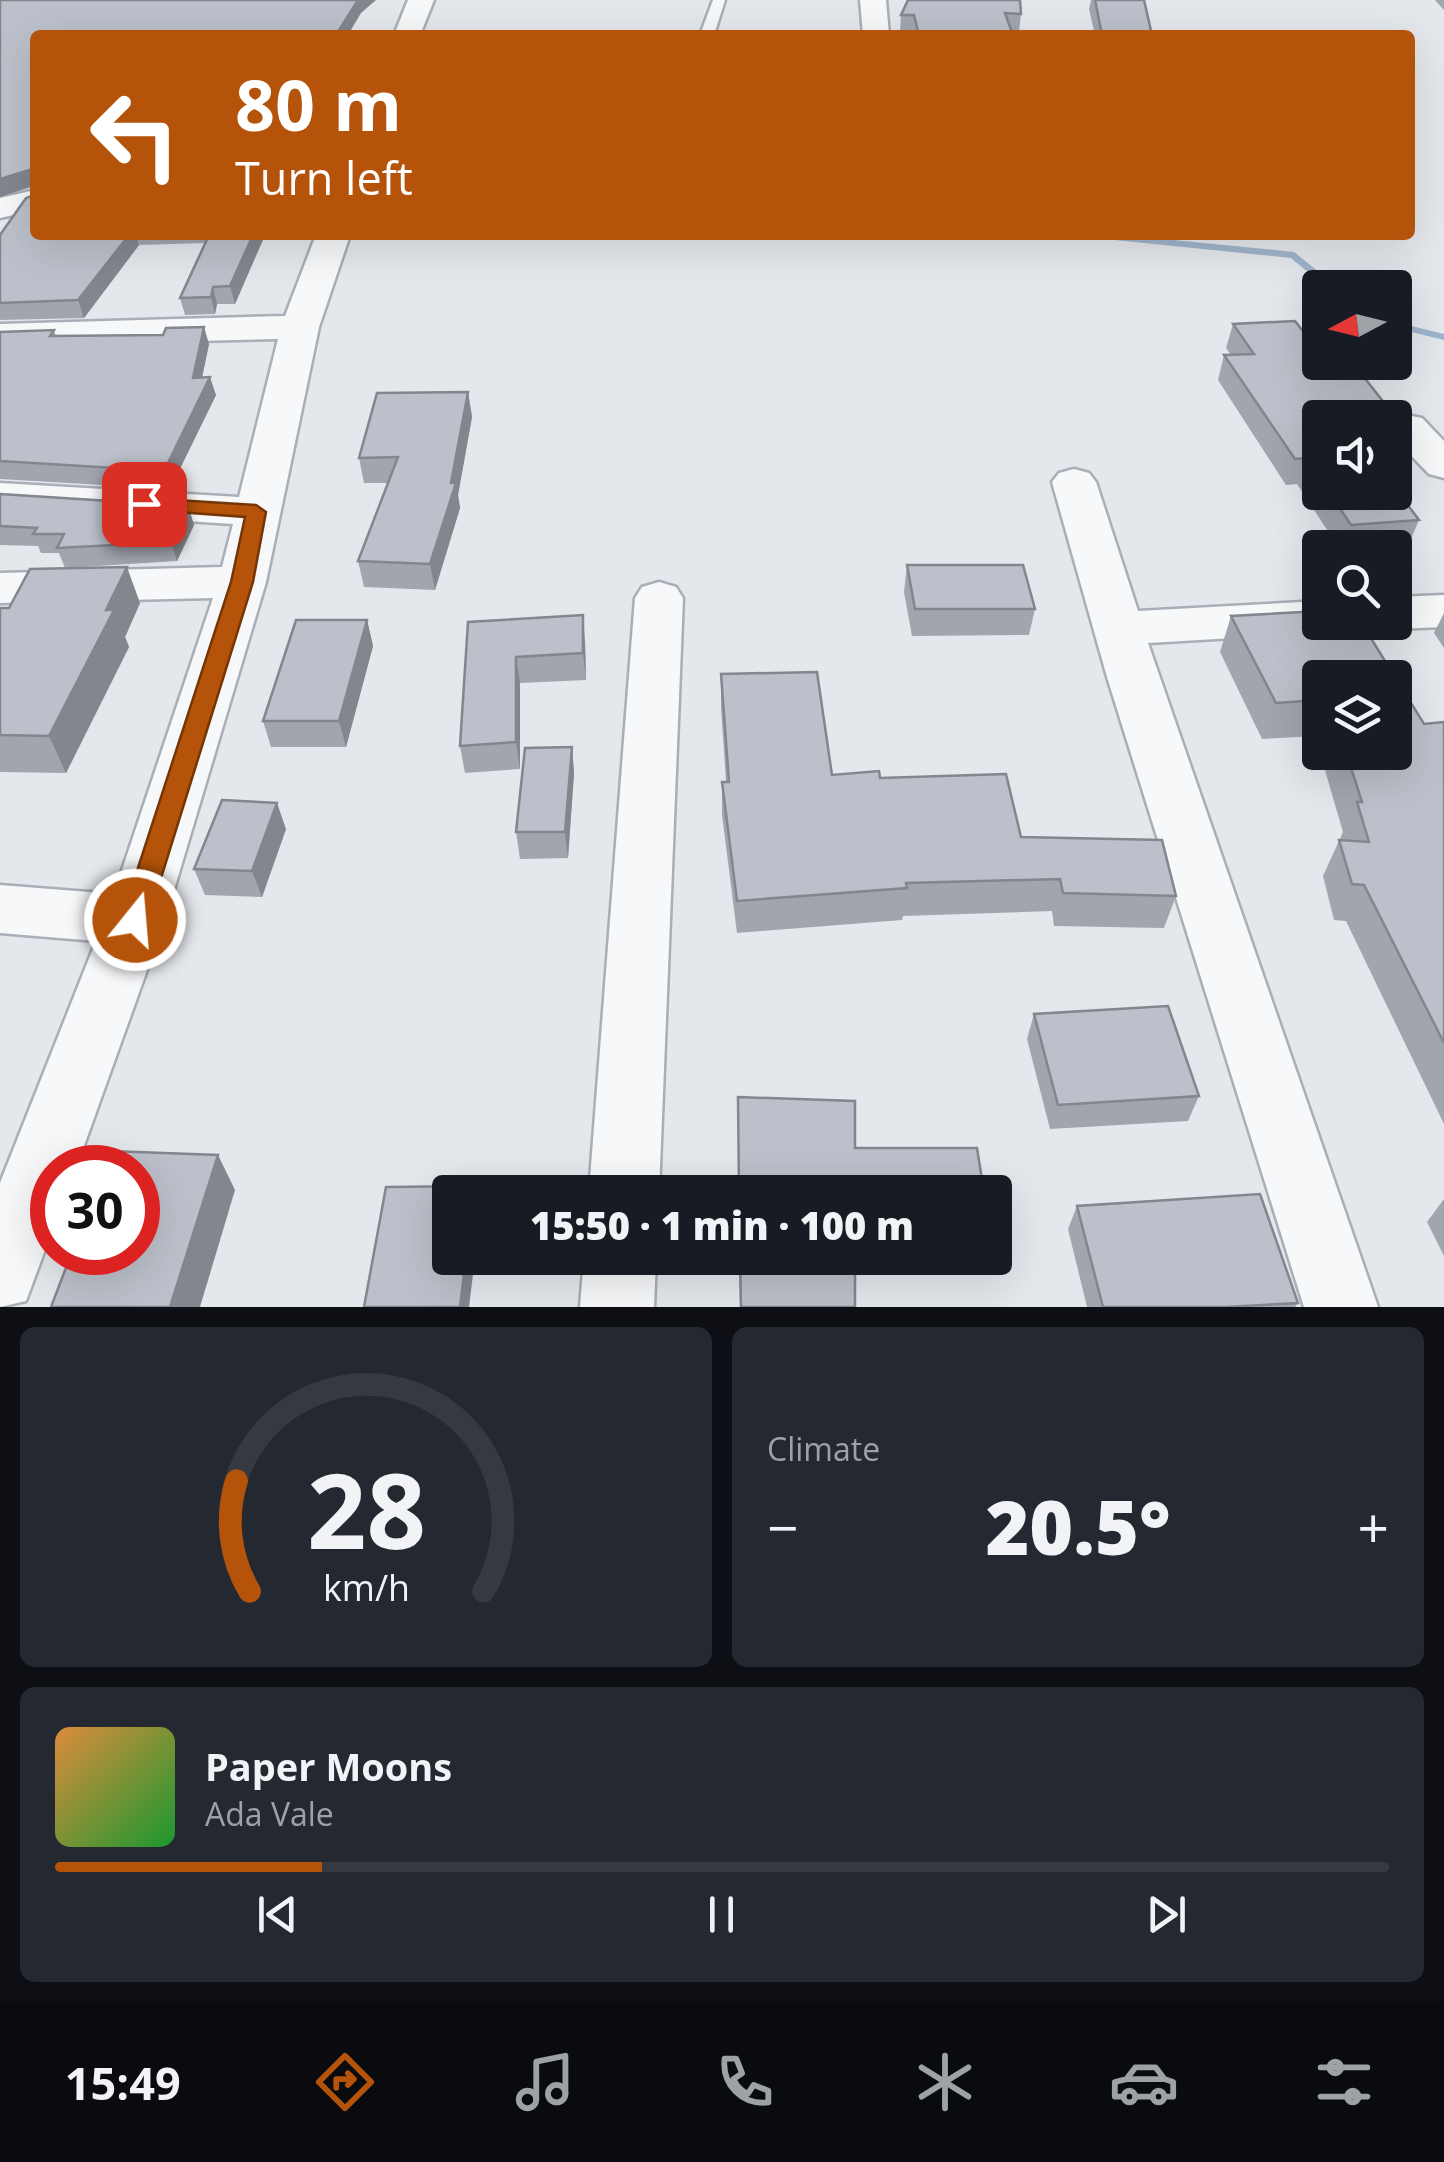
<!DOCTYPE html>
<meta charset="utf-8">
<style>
:root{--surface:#171b24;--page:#242831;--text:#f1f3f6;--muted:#9ea1a6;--line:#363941;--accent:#b45309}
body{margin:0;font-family:"Open Sans",sans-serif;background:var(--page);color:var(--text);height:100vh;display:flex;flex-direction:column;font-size:38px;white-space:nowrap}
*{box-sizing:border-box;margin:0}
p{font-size:32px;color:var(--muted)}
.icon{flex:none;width:55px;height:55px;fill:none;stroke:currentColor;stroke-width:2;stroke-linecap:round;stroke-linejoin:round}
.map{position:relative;height:1307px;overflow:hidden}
.sheet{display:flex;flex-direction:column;gap:20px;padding:20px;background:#0d0f14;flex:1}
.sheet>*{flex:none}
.banner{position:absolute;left:30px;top:30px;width:1385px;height:210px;border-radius:10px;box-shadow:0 10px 40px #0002;background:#b45309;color:#fff;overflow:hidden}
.needle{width:65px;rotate:263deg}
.buttons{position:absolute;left:1302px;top:270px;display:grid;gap:20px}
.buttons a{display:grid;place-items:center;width:110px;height:110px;border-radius:10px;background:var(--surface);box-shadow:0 10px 40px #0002;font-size:50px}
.speed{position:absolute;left:30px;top:1145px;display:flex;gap:20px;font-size:50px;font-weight:700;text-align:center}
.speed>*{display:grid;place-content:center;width:130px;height:130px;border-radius:50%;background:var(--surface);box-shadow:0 10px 40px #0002;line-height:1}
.speed .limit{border:15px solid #d22;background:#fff;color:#111}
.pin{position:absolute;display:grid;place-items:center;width:85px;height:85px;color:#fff;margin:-42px;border-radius:20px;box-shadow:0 5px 15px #0006}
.me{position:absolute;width:110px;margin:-55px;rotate:17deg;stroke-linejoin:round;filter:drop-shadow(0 0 8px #0008)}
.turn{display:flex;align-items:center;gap:35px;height:210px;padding:0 40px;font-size:45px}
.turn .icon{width:130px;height:130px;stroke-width:2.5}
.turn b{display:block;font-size:70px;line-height:85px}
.big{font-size:75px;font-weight:800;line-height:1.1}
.sheet .tile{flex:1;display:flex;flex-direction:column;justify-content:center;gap:15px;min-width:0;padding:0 35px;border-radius:15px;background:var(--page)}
.sheet .dial{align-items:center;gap:0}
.dial svg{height:260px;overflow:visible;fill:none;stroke:var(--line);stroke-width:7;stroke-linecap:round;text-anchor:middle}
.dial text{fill:var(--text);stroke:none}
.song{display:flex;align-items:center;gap:30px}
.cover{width:120px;height:120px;border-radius:15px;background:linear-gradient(135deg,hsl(30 70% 55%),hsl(130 70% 35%))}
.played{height:10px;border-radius:5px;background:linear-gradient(90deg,var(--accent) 20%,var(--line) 20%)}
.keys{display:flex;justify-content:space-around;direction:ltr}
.heat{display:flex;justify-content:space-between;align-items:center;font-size:55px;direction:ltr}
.sheet .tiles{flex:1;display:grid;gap:20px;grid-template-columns:1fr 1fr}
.tile:last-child{grid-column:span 2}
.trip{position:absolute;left:432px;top:1175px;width:580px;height:100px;border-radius:10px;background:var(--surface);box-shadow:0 10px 40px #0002;font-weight:800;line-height:100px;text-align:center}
.tab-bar{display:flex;height:160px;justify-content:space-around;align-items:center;background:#090b0e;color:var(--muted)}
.tab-bar .icon{width:70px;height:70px}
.tab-bar .selected{color:var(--accent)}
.tab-bar b{font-size:45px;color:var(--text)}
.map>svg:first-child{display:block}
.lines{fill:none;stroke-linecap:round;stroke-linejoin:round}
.stream{fill:#9fb4cc;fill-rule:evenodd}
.lane-casing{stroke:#a9aeb7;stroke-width:5}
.street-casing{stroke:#a9aeb7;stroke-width:5}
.lane{fill:#f7f8fa;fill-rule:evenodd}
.street{fill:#f7f8fa;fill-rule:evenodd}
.wall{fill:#a1a5ae;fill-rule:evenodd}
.shaded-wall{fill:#83868d}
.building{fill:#bbc0ca;stroke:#83868d;stroke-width:2.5}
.route{fill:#b45309;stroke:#753606;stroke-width:2.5}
</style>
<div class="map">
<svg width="1444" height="1307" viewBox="0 0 1444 1307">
<rect width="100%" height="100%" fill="#e4e7ec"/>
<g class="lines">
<g class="stream">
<path d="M 1090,235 L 1123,235 L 1294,252 L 1339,288 L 1327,288 L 1291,258 L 1095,238 Z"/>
<path d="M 1395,322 L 1444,334 L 1444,340 L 1395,328 Z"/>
</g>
<defs>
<path id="lane" d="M 713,0 L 725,0 L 714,35 L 700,35 Z"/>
<g id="street">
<path d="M 408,0 L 434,0 L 420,35 L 394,35 Z"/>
<path d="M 860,0 L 886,0 L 889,35 L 863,35 Z"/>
<path d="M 35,190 L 35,210 L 0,218 L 0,198 Z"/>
<path d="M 316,235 L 350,235 L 319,327 L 266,582 L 165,920 L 76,1168 L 52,1168 L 52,1231 L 26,1301 L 0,1307 L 0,1183 L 96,941 L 0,933 L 0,885 L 114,894 L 213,598 L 0,603 L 0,573 L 222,567 L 233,524 L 0,509 L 0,483 L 239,497 L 278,339 L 0,346 L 0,324 L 285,316 Z"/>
<path d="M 1407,415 L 1422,418 L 1444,441 L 1444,478 L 1429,474 L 1395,439 L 1395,418 Z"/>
<path d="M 1074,469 L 1089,473 L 1096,482 L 1138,611 L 1320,601 L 1320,622 L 1341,622 L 1337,628 L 1320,633 L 1148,643 L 1378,1307 L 1304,1307 L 1107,677 L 1052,482 L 1059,473 Z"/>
<path d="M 659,582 L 676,587 L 683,598 L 659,1192 L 589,1192 L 635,598 L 642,587 Z"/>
<path d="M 1444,595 L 1444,627 L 1395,629 L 1377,622 L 1395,622 L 1395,597 Z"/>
<path d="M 584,1258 L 656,1258 L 654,1307 L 580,1307 Z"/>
</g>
</defs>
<use href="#lane" class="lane-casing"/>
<use href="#street" class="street-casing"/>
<use href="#lane" class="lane"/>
<use href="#street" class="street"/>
</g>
<g class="wall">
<path d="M 908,0 L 1021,14 L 1019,32 L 1012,31 L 1013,35 L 913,35 L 913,33 L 900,33 L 901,15 Z"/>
<path d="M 1091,0 L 1144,0 L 1152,35 L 1095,35 L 1089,9 Z"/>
<path d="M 1435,0 L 1444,0 L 1444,10 Z"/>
<path d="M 32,196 L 35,235 L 265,235 L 235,304 L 217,304 L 215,314 L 185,315 L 180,298 L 205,243 L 139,245 L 84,318 L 0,320 L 0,235 Z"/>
<path d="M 1233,324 L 1318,350 L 1389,409 L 1386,418 L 1320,418 L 1320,492 L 1395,492 L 1419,520 L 1408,546 L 1339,548 L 1297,484 L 1286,485 L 1218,380 L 1224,355 L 1231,355 L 1226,348 Z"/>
<path d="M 54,330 L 56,336 L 209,344 L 202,378 L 216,395 L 170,489 L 0,479 L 0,332 Z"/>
<path d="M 468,392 L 472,417 L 458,495 L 460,508 L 435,590 L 364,587 L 358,561 L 388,483 L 364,483 L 359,458 Z"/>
<path d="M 0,494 L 188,506 L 194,525 L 177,561 L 65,568 L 59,553 L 41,553 L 38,546 L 0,545 Z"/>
<path d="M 907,565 L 1035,609 L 1029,635 L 912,636 L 904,592 Z"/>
<path d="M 140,603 L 125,637 L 129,647 L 66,773 L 0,772 L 0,608 Z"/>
<path d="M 1444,613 L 1444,648 L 1434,633 Z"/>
<path d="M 1231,616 L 1424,724 L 1444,722 L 1444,1124 L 1346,921 L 1334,920 L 1323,876 L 1343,832 L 1315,736 L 1262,739 L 1220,652 ZM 1320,678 L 1395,752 L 1320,752 Z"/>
<path d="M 367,620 L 373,646 L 346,747 L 271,747 L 263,721 Z"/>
<path d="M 468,622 L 585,642 L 586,680 L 520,683 L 520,769 L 465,773 L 460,746 Z"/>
<path d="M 721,674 L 832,775 L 880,778 L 1021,837 L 1176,896 L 1164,928 L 1054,926 L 1052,911 L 903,916 L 902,920 L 737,933 L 722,815 L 722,782 L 726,782 L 721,707 Z"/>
<path d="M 572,747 L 574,773 L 568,858 L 520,859 L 516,832 Z"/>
<path d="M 286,829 L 262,897 L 205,895 L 194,869 Z"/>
<path d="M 1034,1014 L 1199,1096 L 1188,1121 L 1050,1129 L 1027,1039 Z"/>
<path d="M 1444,1199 L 1444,1256 L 1427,1222 Z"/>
<path d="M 1077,1206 L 1298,1303 L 1295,1307 L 1087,1307 L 1068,1229 Z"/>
<path d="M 739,1258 L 986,1258 L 981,1275 L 855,1274 L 855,1307 L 740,1307 Z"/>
</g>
<g class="shaded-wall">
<path d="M 358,0 L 376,0 L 361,13 L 348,35 L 336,35 Z"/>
<path d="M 29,170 L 34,186 L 0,197 L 0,179 Z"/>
<path d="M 129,235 L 136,235 L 139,245 L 84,318 L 78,300 Z"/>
<path d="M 253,235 L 265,235 L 235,304 L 230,286 Z"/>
<path d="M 213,287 L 217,304 L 215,314 L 211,297 Z"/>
<path d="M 204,327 L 209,344 L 198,396 L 193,378 Z"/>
<path d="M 210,377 L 216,395 L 170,489 L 164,471 Z"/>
<path d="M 468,392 L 472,417 L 458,495 L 460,508 L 435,590 L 430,564 L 451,483 Z"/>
<path d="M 188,506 L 194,525 L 177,561 L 171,542 Z"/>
<path d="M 127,567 L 140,603 L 125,637 L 129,647 L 66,773 L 49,736 Z"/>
<path d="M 583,615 L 585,642 L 586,680 L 583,653 Z"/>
<path d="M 367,620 L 373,646 L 346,747 L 339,721 Z"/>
<path d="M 516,657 L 520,683 L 520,769 L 516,742 Z"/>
<path d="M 572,747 L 574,773 L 568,858 L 565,832 Z"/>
<path d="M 277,803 L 286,829 L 262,897 L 252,871 Z"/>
<path d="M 218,1155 L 235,1190 L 200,1307 L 170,1307 Z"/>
<path d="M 466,1258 L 475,1258 L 469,1307 L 460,1307 Z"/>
</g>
<g class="building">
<path d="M 0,0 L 358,0 L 336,35 L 35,35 L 35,178 L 33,178 L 29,170 L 0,179 Z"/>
<path d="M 908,0 L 1020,0 L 1021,14 L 1005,13 L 1013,35 L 919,35 L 914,15 L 901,15 Z"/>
<path d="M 1095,0 L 1144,0 L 1152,35 L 1102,35 Z"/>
<path d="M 35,190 L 35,235 L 129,235 L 78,300 L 0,303 L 0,235 L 26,198 L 32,196 Z"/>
<path d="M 209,235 L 253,235 L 230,286 L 213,287 L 211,297 L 180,298 Z"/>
<path d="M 1295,321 L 1318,350 L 1320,350 L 1320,362 L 1352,362 L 1389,409 L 1338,412 L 1342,418 L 1320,418 L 1320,480 L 1305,458 L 1295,459 L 1224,355 L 1254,354 L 1233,324 Z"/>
<path d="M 204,327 L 193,378 L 210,377 L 164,471 L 0,461 L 0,332 L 54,330 L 50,336 L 163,335 L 166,328 Z"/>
<path d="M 468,392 L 451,483 L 456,483 L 430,564 L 358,561 L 398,457 L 359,458 L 377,393 Z"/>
<path d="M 1395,488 L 1419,520 L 1351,525 L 1329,492 L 1395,492 Z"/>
<path d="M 0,494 L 188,506 L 171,542 L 57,548 L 64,534 L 33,534 L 37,528 L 0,526 Z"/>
<path d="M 907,565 L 1023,565 L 1035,609 L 915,609 Z"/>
<path d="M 127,567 L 106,610 L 114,610 L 49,736 L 0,735 L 0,608 L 9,608 L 30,569 Z"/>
<path d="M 1320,611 L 1320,622 L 1352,622 L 1355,628 L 1364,627 L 1424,724 L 1444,722 L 1444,1043 L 1364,885 L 1352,884 L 1339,840 L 1369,842 L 1357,802 L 1362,802 L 1346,752 L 1395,752 L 1395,678 L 1320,678 L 1320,700 L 1276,703 L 1231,616 Z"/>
<path d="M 583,615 L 583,653 L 516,657 L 516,742 L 460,746 L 468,622 Z"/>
<path d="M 296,620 L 367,620 L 339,721 L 263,721 Z"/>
<path d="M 817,672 L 832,775 L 879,771 L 880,778 L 1006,774 L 1021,837 L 1162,840 L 1176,896 L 1063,893 L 1060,879 L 906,883 L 907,888 L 737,901 L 722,782 L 729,782 L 721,674 Z"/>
<path d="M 572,747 L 565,832 L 516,832 L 525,748 Z"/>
<path d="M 222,800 L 277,803 L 252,871 L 194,869 Z"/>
<path d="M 1168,1006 L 1199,1096 L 1058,1105 L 1034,1014 Z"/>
<path d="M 738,1097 L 855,1101 L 855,1148 L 977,1148 L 984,1192 L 739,1192 Z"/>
<path d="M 109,1151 L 218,1155 L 170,1307 L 51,1307 L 72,1252 L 138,1252 L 138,1168 L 103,1168 Z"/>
<path d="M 475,1186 L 474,1192 L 450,1192 L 450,1258 L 466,1258 L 460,1307 L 364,1307 L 386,1187 Z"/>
<path d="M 1260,1194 L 1298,1303 L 1225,1307 L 1103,1307 L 1077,1206 Z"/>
<path d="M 740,1258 L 855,1258 L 855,1307 L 741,1307 Z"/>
</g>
<path class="route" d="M 144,498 L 256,505 L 266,512 L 253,582 L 148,920 L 144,928 L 135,931 L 125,928 L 121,920 L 231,582 L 245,517 L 137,509 L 137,500 Z"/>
</svg>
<div class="buttons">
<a><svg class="needle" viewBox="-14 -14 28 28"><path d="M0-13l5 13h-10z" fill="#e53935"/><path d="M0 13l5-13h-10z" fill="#9ea1a6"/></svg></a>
<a><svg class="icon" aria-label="sound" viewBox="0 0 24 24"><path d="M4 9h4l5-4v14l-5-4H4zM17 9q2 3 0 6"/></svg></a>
<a><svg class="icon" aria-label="search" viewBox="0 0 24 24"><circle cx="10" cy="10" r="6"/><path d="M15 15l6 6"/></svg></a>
<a><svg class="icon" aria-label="layers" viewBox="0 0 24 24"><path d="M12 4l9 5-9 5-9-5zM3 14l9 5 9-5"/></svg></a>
</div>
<div class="speed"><div class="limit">30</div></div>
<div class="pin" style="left:144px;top:504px;background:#d93025"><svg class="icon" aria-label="arrive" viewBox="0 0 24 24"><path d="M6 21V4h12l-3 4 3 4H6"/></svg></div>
<svg class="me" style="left:135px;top:920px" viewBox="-20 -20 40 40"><circle r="17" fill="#b45309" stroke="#fff" stroke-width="3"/><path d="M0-11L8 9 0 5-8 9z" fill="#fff"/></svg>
<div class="trip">15:50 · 1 min · 100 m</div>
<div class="banner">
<div class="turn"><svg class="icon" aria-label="left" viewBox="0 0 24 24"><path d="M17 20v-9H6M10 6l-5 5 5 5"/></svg><div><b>80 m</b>Turn left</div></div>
</div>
</div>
<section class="sheet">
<div class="tiles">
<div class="tile dial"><svg viewBox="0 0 100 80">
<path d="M14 69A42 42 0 1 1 86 69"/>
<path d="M14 69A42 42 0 0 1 10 35" stroke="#b45309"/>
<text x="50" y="56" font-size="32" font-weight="700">28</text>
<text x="50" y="72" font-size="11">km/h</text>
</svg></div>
<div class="tile"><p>Climate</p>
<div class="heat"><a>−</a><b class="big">20.5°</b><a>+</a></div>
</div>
<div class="tile">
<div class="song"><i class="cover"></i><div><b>Paper Moons</b><p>Ada Vale</p></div></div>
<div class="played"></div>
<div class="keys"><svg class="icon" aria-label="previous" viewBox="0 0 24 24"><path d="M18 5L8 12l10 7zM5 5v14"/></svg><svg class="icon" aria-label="pause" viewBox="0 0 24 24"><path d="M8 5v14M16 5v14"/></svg><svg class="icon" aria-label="next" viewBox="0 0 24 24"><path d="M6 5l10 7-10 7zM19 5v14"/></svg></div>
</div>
</div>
</section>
<nav class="tab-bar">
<b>15:49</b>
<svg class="icon selected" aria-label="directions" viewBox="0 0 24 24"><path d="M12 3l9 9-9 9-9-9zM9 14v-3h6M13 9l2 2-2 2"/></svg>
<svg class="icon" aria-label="music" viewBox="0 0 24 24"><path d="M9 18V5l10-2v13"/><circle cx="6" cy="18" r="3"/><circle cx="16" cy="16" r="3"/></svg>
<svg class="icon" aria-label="phone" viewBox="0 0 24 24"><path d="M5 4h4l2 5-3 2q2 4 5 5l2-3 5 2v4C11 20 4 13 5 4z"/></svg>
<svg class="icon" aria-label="climate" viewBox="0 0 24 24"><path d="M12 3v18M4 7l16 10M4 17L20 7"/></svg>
<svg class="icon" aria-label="car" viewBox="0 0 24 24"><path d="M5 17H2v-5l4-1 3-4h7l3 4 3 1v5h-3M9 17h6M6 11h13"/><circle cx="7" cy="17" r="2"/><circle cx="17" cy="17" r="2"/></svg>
<svg class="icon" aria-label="filters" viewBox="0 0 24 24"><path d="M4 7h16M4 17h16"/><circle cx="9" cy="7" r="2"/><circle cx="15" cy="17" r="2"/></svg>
</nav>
